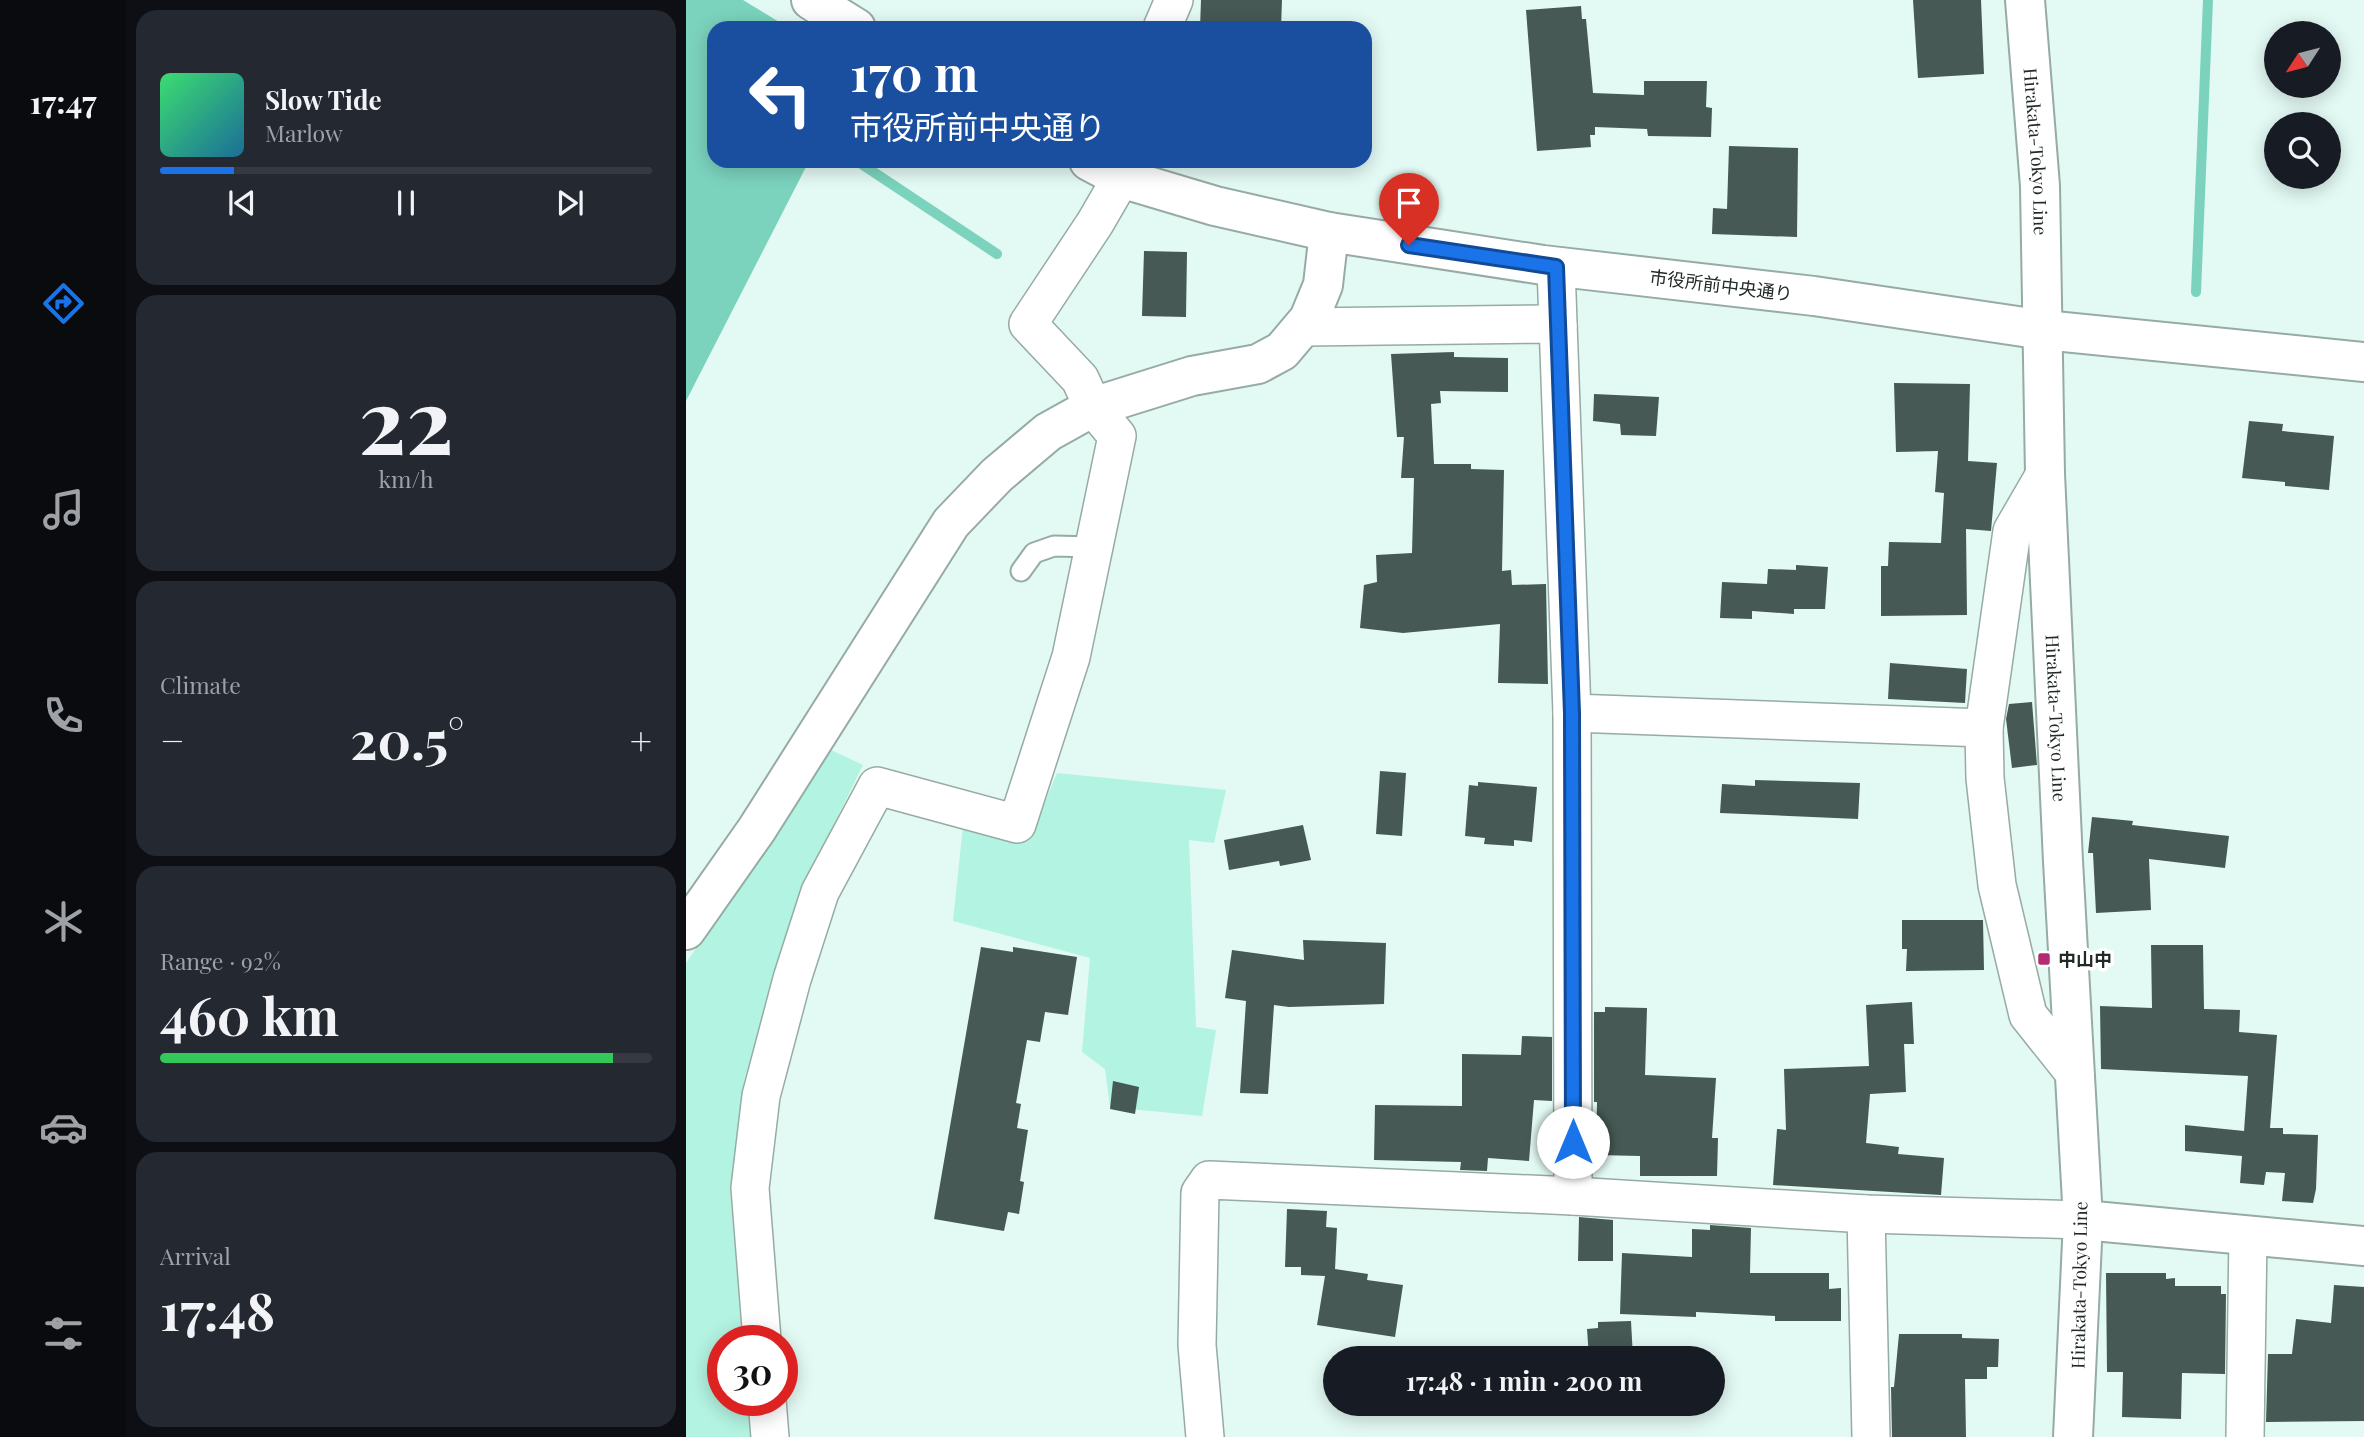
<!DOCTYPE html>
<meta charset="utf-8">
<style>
:root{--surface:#171b24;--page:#242831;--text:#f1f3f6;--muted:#9ea1a6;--line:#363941;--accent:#1a73e8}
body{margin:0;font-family:"Playfair Display","Noto Sans JP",serif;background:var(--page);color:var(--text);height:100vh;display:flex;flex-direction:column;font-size:26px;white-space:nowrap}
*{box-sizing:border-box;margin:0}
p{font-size:23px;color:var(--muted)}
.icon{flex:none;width:38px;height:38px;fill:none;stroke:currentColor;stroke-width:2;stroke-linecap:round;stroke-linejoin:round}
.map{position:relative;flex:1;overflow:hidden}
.side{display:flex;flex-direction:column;gap:10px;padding:10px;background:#0d0f14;width:560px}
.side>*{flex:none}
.top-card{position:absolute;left:21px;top:21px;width:665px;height:147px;border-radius:21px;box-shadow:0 4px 18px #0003;background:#1a4fa0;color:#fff;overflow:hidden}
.needle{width:46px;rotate:234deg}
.fabs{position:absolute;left:1578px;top:21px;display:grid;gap:14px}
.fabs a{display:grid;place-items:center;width:77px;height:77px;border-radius:50%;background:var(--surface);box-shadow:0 4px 18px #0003;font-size:35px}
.speed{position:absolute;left:21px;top:1325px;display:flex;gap:14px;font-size:35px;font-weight:700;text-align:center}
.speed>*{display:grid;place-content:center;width:91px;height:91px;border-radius:50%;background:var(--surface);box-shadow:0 4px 18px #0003;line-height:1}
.speed .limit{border:10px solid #d22;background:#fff;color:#111}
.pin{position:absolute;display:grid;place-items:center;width:60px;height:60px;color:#fff;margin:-72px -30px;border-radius:50% 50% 50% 0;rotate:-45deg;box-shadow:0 0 7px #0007}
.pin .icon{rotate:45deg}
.me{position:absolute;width:77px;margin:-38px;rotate:0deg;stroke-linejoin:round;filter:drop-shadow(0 0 5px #0008)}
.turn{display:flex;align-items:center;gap:24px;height:147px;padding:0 28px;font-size:32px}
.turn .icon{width:91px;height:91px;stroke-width:2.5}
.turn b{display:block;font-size:49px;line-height:60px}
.big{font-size:52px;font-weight:700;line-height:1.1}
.side .card{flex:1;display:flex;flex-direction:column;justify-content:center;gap:10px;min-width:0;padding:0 24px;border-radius:21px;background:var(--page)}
.side .dial{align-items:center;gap:0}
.dial b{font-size:91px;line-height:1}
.song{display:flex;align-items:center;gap:21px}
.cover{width:84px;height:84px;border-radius:10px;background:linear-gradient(135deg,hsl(140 70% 55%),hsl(200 70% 35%))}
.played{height:7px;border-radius:4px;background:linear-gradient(90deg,var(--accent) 15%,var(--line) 15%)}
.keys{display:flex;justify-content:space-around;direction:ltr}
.heat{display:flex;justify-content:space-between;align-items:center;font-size:38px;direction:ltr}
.charge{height:10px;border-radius:5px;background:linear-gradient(90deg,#34c759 92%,var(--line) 0)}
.trip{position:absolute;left:637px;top:1346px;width:402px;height:70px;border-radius:35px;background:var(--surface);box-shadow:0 4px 18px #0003;font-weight:700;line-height:70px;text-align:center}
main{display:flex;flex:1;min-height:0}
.menu{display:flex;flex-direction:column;width:126px;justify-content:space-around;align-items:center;background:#090b0e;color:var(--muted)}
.menu .icon{width:49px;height:49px}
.menu .on{color:var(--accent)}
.menu b{font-size:32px;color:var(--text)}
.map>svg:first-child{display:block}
.green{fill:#b3f3e1}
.water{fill:#7bd3bd}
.pier{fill:#e3f9f3}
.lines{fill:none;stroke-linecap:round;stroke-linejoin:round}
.stream{stroke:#7bd3bd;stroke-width:10}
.building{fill:#465954}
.lane-casing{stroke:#96aba4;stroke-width:23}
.street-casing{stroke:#96aba4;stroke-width:40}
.secondary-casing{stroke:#96aba4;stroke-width:42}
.lane{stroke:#fff;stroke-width:19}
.street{stroke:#fff;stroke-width:37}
.secondary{stroke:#fff;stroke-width:38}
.route-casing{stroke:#114b97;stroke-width:18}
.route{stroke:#1a73e8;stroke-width:12}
.poi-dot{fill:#b32c6f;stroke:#fff;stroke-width:2.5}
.labels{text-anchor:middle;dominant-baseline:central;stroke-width:7;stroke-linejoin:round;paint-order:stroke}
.street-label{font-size:18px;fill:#222a27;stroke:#fff}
.poi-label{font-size:18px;font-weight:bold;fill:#222a27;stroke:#fff;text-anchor:start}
</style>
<main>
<nav class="menu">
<b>17:47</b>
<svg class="icon on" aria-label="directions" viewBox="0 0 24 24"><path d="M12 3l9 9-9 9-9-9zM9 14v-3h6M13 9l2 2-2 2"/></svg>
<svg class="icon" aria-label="music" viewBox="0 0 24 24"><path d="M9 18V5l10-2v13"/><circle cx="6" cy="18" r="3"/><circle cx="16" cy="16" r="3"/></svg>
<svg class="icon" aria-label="phone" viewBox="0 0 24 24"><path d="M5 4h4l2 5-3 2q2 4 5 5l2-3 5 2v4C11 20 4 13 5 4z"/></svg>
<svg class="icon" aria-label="climate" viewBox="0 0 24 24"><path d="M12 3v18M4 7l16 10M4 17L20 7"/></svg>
<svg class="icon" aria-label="car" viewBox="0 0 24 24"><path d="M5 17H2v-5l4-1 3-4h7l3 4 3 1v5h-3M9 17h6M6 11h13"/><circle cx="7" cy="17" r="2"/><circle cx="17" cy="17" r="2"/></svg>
<svg class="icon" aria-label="filters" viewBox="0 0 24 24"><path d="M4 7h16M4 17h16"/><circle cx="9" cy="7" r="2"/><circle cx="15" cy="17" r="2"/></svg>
</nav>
<section class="side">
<div class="card">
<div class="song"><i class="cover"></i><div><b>Slow Tide</b><p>Marlow</p></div></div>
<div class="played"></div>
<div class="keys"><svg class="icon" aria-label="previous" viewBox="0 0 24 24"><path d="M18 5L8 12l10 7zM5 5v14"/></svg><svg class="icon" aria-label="pause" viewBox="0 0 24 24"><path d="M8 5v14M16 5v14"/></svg><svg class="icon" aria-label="next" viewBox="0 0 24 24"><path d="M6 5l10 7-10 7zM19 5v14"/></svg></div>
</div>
<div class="card dial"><b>22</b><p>km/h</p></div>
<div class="card"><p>Climate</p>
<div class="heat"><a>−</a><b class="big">20.5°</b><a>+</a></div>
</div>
<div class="card"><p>Range · 92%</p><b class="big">460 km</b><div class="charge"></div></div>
<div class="card"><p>Arrival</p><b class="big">17:48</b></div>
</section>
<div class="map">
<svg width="1678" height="1437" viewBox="0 0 1678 1437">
<rect width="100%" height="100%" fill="#e3f9f3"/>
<g class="green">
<path d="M 145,750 L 177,765 L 120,881 L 59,1077 L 44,1189 L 56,1340 L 37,1340 L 37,1400 L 61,1400 L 64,1437 L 0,1437 L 0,963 Z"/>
<path d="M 371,773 L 540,790 L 528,843 L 503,840 L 510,1027 L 530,1030 L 516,1116 L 424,1107 L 419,1069 L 396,1052 L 404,958 L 267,921 L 277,826 L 345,836 Z"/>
</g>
<path class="water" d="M 0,0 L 204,0 L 191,28 L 28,28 L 28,161 L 123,161 L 0,401 Z"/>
<path class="pier" d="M 57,0 L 207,0 L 195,28 L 103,28 Z"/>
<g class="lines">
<g class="stream">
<path d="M 171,161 L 311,254"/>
<path d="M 1510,292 L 1522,0"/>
</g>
</g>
<g class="building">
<path d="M 515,0 L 596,0 L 595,28 L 514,28 Z"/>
<path d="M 1227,0 L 1295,0 L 1298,74 L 1232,78 Z"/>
<path d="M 895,6 L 896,19 L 900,19 L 907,93 L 958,95 L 958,81 L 1021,81 L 1020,107 L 1026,108 L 1025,137 L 962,136 L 961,129 L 909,127 L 909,135 L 904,135 L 905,147 L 851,151 L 840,10 Z"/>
<path d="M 1043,146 L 1112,148 L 1111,237 L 1026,234 L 1027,208 L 1041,209 Z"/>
<path d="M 458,251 L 501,252 L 500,317 L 456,316 Z"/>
<path d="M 768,352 L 768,357 L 822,358 L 822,392 L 754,391 L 755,403 L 745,404 L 748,464 L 785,464 L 785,469 L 818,470 L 816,571 L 825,570 L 826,585 L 860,584 L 862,684 L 812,683 L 814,624 L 717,633 L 674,628 L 678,585 L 691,582 L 690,555 L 726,553 L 728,478 L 715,478 L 718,437 L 711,437 L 705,354 Z"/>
<path d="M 1208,383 L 1284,384 L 1282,461 L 1311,463 L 1305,531 L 1280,529 L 1281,615 L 1195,616 L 1195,566 L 1202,566 L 1203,542 L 1255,543 L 1258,493 L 1249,492 L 1252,451 L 1210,452 Z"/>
<path d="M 908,394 L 973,397 L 970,436 L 935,435 L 934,424 L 907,421 Z"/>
<path d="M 1563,421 L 1597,424 L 1596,431 L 1648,436 L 1643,490 L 1599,486 L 1599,482 L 1556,478 Z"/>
<path d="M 1110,565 L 1142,567 L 1139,609 L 1108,609 L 1108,614 L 1066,611 L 1066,619 L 1034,618 L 1036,582 L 1081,584 L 1082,569 L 1110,570 Z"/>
<path d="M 1204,663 L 1281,669 L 1279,703 L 1202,699 Z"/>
<path d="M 1346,702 L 1351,765 L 1326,768 L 1320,719 L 1323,704 Z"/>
<path d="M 694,771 L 720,773 L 716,836 L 690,834 Z"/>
<path d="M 1069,780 L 1174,783 L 1172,819 L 1034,813 L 1036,784 L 1069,786 Z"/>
<path d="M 792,782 L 851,787 L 846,842 L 828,840 L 828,846 L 798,844 L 799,838 L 779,836 L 783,785 L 792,786 Z"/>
<path d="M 1406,817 L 1447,821 L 1446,825 L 1543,836 L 1539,868 L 1463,859 L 1465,910 L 1410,913 L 1407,853 L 1402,853 Z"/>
<path d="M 617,825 L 625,860 L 594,866 L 593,861 L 543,870 L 538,840 Z"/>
<path d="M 1216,920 L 1297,920 L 1298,970 L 1220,971 L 1221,949 L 1216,949 Z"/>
<path d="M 617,940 L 700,943 L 698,1004 L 603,1007 L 588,1005 L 582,1094 L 554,1093 L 560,1001 L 539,998 L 546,950 L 618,960 Z"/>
<path d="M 1465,945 L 1517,945 L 1518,1009 L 1554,1010 L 1553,1032 L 1591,1035 L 1584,1128 L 1597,1128 L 1597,1134 L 1632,1135 L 1630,1189 L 1627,1203 L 1596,1201 L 1599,1173 L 1580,1172 L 1578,1185 L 1554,1183 L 1556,1156 L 1499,1151 L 1499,1125 L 1558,1131 L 1562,1076 L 1415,1069 L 1414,1006 L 1466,1008 Z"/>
<path d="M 295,947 L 327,952 L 327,947 L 391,957 L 382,1015 L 359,1012 L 354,1042 L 341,1040 L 330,1103 L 335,1104 L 331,1128 L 342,1130 L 334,1181 L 338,1182 L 333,1214 L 322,1212 L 318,1231 L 248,1219 Z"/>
<path d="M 1226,1002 L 1228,1044 L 1218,1044 L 1220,1092 L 1184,1094 L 1180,1143 L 1213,1147 L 1212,1154 L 1258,1158 L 1255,1195 L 1087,1185 L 1091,1129 L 1100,1130 L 1098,1069 L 1183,1066 L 1180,1005 Z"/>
<path d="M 919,1007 L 961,1008 L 959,1075 L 1030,1078 L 1026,1138 L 1032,1138 L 1031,1176 L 954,1176 L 954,1156 L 910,1155 L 911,1102 L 908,1102 L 908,1012 L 919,1012 Z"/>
<path d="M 836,1036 L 866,1037 L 866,1101 L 848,1100 L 843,1161 L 802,1158 L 801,1171 L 774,1170 L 775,1162 L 688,1160 L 689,1105 L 776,1106 L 776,1054 L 835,1055 Z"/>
<path d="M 427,1081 L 453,1087 L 449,1114 L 424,1109 Z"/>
<path d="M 601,1209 L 641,1211 L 640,1227 L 651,1228 L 649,1269 L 682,1274 L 681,1280 L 717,1285 L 709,1337 L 631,1325 L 639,1276 L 615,1275 L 615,1267 L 599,1267 Z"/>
<path d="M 893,1217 L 927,1220 L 927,1261 L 892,1261 Z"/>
<path d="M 1024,1225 L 1065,1228 L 1064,1273 L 1143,1273 L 1143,1289 L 1155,1288 L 1155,1321 L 1089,1321 L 1089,1316 L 1010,1312 L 1010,1317 L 934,1314 L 936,1253 L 1006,1257 L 1006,1229 L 1024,1230 Z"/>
<path d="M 1420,1273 L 1480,1273 L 1480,1279 L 1489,1278 L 1489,1286 L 1535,1286 L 1535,1294 L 1540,1294 L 1539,1374 L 1496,1373 L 1495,1419 L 1436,1417 L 1437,1372 L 1421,1372 Z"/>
<path d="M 1648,1285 L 1678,1287 L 1678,1421 L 1580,1422 L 1582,1354 L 1606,1354 L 1610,1319 L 1645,1323 Z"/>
<path d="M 945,1321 L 947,1358 L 903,1358 L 901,1329 L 912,1328 L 912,1322 Z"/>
<path d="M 1213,1334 L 1276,1334 L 1276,1338 L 1313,1339 L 1312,1367 L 1301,1367 L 1301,1379 L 1279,1379 L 1280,1437 L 1206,1437 L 1205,1387 L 1208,1387 Z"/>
</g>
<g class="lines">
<defs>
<path id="lane" d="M 335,571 L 348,553 L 368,546 L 408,547"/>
<g id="street">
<path d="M 476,28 L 488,0"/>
<path d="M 870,267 L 886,713 L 887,1196"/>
<path d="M 617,327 L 862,324 L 872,326"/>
<path d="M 886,713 L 1298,728 L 1326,531 L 1359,474"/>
<path d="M 1298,728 L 1299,778 L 1311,885 L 1342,1015 L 1389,1074"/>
<path d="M 1180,1214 L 1185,1437"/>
<path d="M 76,1340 L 64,1188 L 75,1096 L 106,979 L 134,892 L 191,786 L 331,824 L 385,657 L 431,436 L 407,407 L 394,379 L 342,324 L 409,223 L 445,161"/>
<path d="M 81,1400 L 84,1437"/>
<path d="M 519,1437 L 511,1345 L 514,1193 L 523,1180 L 887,1196 L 1180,1214 L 1397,1220"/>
<path d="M 1559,1437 L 1562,1236"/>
</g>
<g id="secondary">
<path d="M 125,0 L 170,28"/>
<path id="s1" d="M 1339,0 L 1354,186 L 1359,474 L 1377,861 L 1397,1220 L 1387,1437"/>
<path d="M 403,161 L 435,178 L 529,206 L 643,232 L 857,265 L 1128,296 L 1358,330 L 1678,362"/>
<path d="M 0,930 L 71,829 L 265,523 L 311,475 L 362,432 L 407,407 L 506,376 L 572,364 L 596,351 L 623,319 L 637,285 L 643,232"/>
<path d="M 1397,1220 L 1678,1246"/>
</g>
</defs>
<use href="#lane" class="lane-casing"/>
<use href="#street" class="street-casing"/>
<use href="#secondary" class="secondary-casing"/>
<use href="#lane" class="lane"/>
<use href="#street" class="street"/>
<use href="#secondary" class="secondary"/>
</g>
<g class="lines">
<defs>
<path id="route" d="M 723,245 L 870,267 L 886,713 L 887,1142"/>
</defs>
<use href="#route" class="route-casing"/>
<use href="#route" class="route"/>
</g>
<rect class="poi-dot" x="1351" y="952" width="14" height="14" rx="3.5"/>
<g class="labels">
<g class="street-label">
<text stroke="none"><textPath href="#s1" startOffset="152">Hirakata-Tokyo Line</textPath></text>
<text transform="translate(1035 285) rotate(7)">市役所前中央通り</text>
<text stroke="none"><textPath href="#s1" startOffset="719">Hirakata-Tokyo Line</textPath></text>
<text transform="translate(1393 1285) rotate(-89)">Hirakata-Tokyo Line</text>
</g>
<g class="poi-label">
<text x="1372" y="959">中山中</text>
</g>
</g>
</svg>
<div class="fabs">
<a><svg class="needle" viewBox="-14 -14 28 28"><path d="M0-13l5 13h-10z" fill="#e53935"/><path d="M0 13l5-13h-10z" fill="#9ea1a6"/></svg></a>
<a><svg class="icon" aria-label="search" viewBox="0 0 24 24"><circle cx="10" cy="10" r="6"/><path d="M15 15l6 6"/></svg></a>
</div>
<div class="speed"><div class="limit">30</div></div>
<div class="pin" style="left:723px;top:245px;background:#d93025"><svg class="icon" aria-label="arrive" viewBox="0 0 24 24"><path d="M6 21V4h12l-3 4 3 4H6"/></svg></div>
<svg class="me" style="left:887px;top:1142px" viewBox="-20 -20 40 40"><circle r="19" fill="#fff"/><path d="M0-13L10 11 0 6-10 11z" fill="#1a73e8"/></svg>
<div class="trip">17:48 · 1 min · 200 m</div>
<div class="top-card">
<div class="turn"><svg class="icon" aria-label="left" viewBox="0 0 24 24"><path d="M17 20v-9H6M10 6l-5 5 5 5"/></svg><div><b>170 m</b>市役所前中央通り</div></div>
</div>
</div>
</main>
